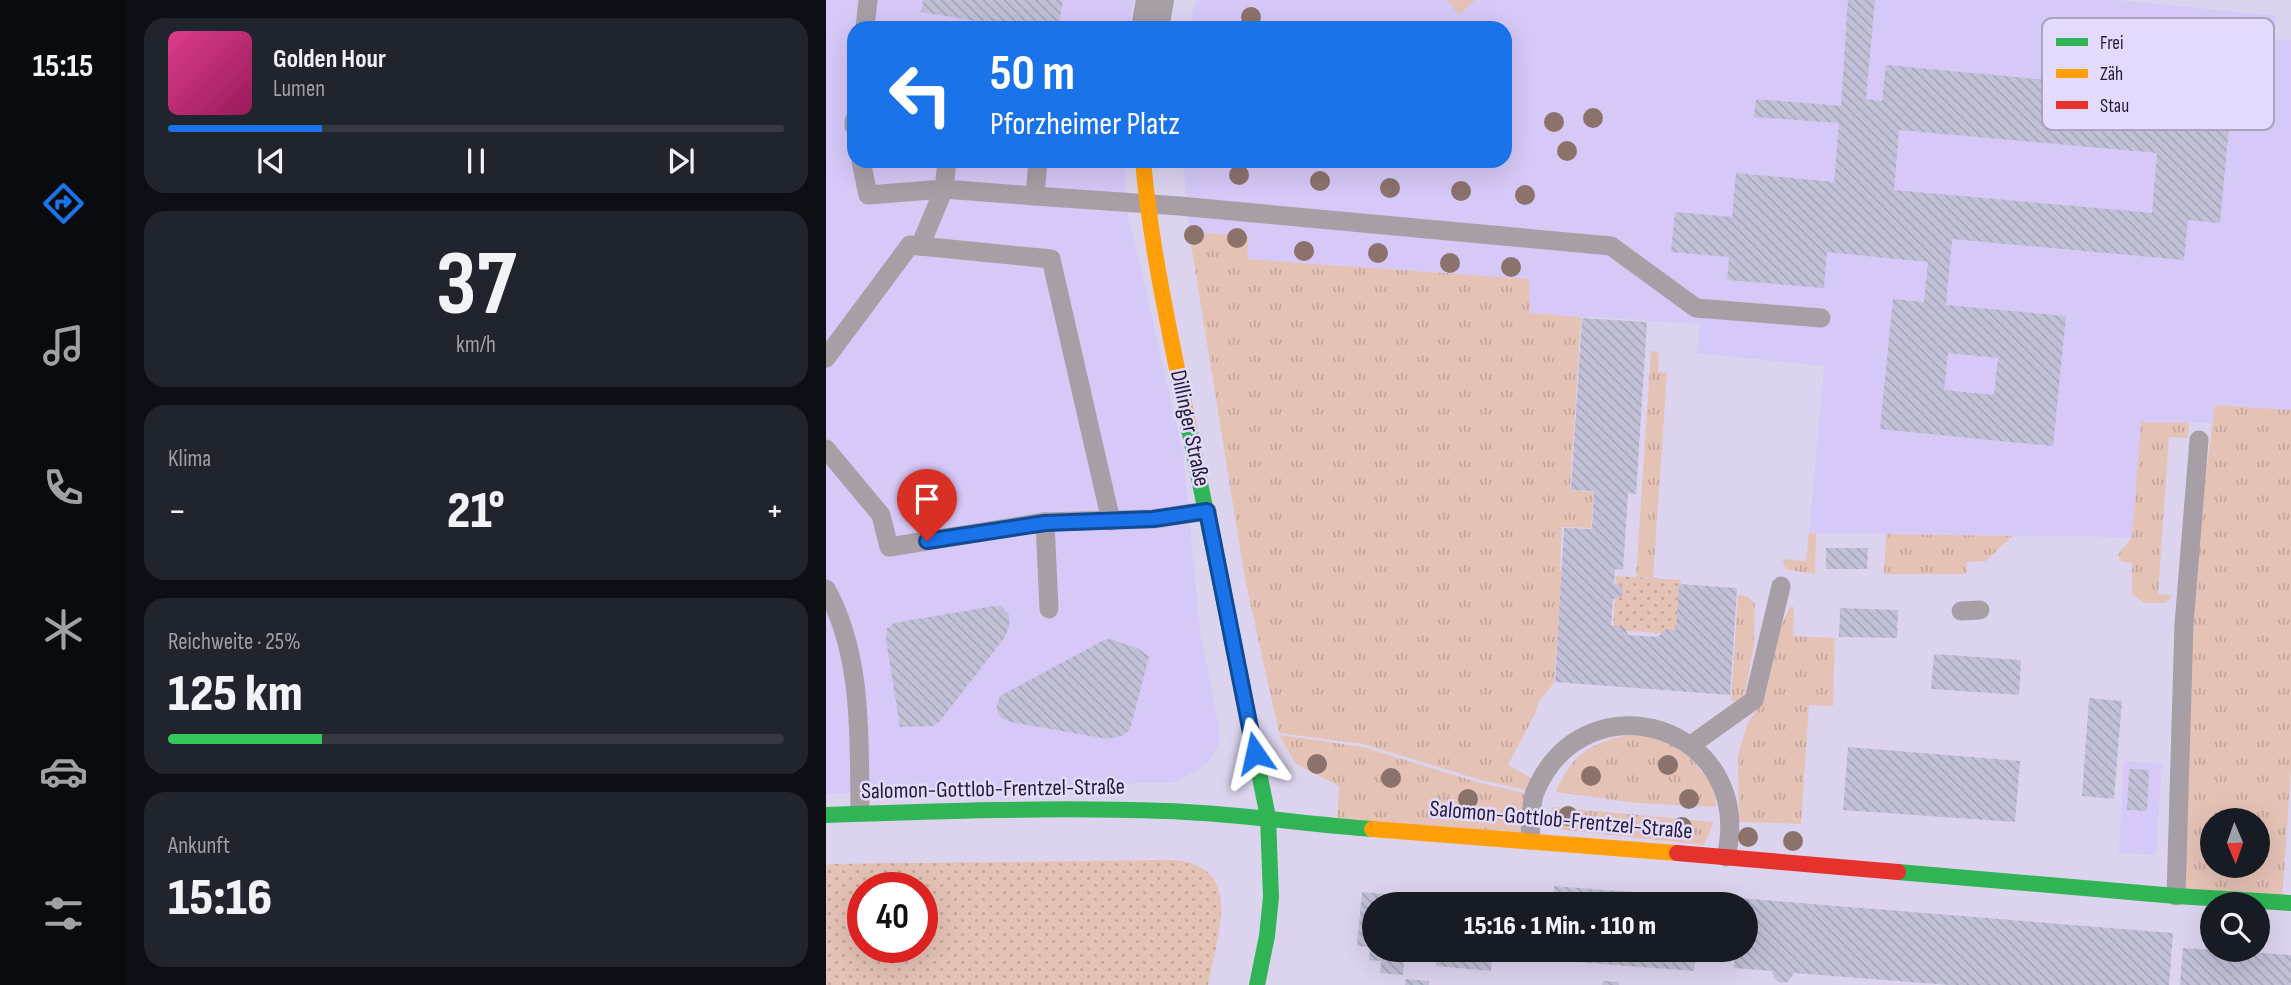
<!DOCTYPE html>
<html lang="de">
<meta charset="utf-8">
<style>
:root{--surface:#171b24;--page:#20242c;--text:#f1f3f6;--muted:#9ea1a6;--line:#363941;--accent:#1a73e8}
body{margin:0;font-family:"Sofia Sans Condensed",sans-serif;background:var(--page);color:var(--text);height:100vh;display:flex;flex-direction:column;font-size:26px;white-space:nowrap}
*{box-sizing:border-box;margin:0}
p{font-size:23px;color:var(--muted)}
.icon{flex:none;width:38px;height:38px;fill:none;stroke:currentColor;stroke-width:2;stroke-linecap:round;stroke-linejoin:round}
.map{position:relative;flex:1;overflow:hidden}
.panel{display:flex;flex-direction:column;gap:18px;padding:18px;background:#0d0f14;width:700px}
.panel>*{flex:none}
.banner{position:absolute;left:21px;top:21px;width:665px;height:147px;border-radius:21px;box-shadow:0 7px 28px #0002;background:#1a73e8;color:#fff;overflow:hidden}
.needle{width:46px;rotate:178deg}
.tools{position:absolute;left:1374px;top:808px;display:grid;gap:14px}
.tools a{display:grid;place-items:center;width:70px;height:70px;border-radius:50%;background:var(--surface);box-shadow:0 7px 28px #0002;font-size:35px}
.speed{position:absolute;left:21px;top:872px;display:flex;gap:14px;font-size:35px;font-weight:700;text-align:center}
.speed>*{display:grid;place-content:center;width:91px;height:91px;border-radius:50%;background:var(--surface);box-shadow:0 7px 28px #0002;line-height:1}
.speed .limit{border:10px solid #d22;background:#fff;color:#111}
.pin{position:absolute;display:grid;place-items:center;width:60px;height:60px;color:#fff;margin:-72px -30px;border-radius:50% 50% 50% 0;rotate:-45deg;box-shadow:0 0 7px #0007}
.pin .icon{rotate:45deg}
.me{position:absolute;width:77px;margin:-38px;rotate:349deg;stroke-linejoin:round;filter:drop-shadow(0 0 5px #0008)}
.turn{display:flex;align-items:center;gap:24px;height:147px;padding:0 28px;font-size:32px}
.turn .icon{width:91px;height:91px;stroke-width:2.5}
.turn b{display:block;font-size:49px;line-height:60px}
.big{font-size:52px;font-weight:800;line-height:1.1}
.panel .card{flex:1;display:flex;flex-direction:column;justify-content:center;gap:10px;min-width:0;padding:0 24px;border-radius:21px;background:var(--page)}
.panel .dial{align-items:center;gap:0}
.dial b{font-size:91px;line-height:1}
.song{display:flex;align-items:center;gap:21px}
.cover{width:84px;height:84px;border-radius:10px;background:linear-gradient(135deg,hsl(330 70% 55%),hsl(330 70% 35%))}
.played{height:7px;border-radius:4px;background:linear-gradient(90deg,var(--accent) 25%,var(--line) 25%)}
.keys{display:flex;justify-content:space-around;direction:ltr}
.heat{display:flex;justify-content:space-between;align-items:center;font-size:38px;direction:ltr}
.charge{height:10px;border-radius:5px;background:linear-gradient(90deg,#34c759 25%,var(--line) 0)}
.trip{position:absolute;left:536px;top:892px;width:396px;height:70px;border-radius:35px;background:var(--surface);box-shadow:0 7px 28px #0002;font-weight:800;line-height:70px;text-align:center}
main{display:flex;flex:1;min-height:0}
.tabs{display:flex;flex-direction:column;width:126px;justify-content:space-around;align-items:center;background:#090b0e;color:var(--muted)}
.tabs .icon{width:49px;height:49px}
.tabs .on{color:var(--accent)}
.tabs b{font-size:32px;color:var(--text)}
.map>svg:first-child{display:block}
.built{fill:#d6c8f7}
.grass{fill:url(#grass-tufts);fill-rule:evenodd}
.park{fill:url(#park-dots);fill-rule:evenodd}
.pitch{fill:#e5c2b6}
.building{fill:url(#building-back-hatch);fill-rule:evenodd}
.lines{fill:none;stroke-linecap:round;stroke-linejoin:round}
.lane{stroke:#a89ea5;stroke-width:19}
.street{stroke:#a89ea5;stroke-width:38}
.fast{stroke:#30b455;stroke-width:16}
.slow{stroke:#ff9f0a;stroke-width:16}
.jam{stroke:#e5322d;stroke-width:16}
.tree{fill:#8b736c}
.route-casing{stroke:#114b97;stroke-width:18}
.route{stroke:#1a73e8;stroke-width:12}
.labels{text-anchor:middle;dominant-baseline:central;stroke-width:5;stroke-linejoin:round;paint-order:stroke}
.street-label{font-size:23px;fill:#241e33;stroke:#e3dafd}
.key{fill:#e3dafd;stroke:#aaa2c0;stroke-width:2}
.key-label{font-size:19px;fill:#241e33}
</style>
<main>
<nav class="tabs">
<b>15:15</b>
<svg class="icon on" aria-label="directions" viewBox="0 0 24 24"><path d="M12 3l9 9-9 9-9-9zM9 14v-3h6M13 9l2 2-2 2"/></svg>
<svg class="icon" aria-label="music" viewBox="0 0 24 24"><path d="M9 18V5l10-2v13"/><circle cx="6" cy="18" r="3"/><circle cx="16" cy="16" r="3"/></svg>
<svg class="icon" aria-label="phone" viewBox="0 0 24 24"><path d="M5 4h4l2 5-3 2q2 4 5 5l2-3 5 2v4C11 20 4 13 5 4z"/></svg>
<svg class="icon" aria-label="climate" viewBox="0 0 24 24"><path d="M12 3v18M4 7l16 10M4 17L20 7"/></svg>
<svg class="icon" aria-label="car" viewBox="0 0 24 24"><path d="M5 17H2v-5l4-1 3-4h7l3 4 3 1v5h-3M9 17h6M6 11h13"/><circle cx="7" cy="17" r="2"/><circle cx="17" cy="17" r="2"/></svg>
<svg class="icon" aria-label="filters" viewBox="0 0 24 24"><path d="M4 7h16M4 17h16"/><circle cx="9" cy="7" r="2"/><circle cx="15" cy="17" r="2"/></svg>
</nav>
<section class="panel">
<div class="card">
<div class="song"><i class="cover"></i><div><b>Golden Hour</b><p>Lumen</p></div></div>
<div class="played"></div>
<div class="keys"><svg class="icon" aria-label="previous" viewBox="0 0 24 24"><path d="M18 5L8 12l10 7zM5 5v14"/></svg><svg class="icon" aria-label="pause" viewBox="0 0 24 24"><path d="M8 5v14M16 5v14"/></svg><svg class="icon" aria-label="next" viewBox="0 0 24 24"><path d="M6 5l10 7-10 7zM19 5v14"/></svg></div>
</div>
<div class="card dial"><b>37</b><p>km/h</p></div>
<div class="card"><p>Klima</p>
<div class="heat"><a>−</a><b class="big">21°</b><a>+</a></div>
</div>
<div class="card"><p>Reichweite · 25%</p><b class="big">125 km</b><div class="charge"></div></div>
<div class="card"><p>Ankunft</p><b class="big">15:16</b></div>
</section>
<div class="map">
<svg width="1465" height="985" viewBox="0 0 1465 985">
<defs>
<pattern id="grass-tufts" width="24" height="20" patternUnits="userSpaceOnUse" patternTransform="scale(1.75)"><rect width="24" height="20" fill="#e5c2b6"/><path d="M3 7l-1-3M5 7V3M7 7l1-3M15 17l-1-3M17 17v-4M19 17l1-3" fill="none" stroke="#c4a69d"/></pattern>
<pattern id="park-dots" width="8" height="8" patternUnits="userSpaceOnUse" patternTransform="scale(1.75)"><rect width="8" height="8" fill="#e5c2b6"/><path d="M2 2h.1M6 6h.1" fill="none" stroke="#c4a69d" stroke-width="1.8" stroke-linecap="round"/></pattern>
<pattern id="building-back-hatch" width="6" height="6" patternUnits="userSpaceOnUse" patternTransform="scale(1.75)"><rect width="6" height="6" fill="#c2c0d7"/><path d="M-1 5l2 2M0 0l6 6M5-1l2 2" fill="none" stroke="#a7a5b9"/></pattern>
</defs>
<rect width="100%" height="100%" fill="#dcd4ee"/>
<g class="built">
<path d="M 0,0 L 308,0 L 303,28 L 28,28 L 28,161 L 298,161 L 301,209 L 357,453 L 374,630 L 392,721 L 393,743 L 385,759 L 372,770 L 350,782 L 0,794 Z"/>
<path d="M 370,0 L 1292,0 L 1450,16 L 1448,39 L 1465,40 L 1465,410 L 1389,405 L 1388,423 L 1315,422 L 1306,537 L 983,533 L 998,366 L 871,353 L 874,324 L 704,313 L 703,279 L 421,259 L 422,236 L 363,232 L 357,161 L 679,161 L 679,28 L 364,28 Z"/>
<path d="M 1298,761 L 1336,764 L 1330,855 L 1293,853 Z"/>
</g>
<g class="grass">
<path d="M 363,232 L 423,236 L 421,259 L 703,279 L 704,313 L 755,317 L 744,490 L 768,492 L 765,528 L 736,527 L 734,571 L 736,572 L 728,683 L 712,703 L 710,712 L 682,765 L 707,779 L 700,790 L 655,780 L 537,744 L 453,733 L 419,579 Z"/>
<path d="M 825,351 L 833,352 L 832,372 L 841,373 L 827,578 L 810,577 Z"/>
<path d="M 1389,405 L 1465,410 L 1465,768 L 1456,900 L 1351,894 L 1360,623 ZM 1386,821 L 1432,821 L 1432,866 L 1386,866 Z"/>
<path d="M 1315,422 L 1363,423 L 1362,438 L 1343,437 L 1332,594 L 1346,595 L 1340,603 L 1318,603 L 1306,594 L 1306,563 L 1294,561 L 1292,555 L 1306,537 Z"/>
<path d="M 983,533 L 990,533 L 989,574 L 963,570 L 958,566 L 957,559 L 980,561 Z"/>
<path d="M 1060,534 L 1186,536 L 1160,561 L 1141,562 L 1141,574 L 1058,574 Z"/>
<path d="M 912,595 L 921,596 L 929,604 L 928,645 L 918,699 L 913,701 L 905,700 Z"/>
<path d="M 964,607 L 968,607 L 967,636 L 1009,638 L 1007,706 L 983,705 L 975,824 L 913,822 L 912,755 L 922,722 L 936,703 L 950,637 Z"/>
<path d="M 809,733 L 836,738 L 861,752 L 888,788 L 890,807 L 811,803 L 730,792 C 747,750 767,743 809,733 Z"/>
<path d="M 453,735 L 537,747 L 654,783 L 707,795 L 703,839 L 511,825 L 513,786 L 470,764 Z"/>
<path d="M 726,807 L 888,822 L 878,845 L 721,828 Z"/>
</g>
<g class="park">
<path d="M 790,576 L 855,580 L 851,634 L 787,630 Z"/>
<path d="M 346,860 C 420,864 391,937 382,985 L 0,985 L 0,866 L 4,864 ZM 37,887 L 96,887 L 96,947 L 37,947 Z"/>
</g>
<path class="pitch" d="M 621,0 L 649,0 L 633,15 Z"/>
<g class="building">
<path d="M 97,0 L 237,0 L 232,28 L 192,28 L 95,12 Z"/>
<path d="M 1022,0 L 1049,0 L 1040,99 L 1056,101 L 1060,65 L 1298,87 L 1299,79 L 1345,83 L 1344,99 L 1405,104 L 1394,223 L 1362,220 L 1358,260 L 1126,239 L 1120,305 L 1240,316 L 1227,446 L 1054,429 L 1067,299 L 1098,302 L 1102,262 L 1001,252 L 998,288 L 901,280 L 903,257 L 845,252 L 849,212 L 906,217 L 910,173 L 1008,182 L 1013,123 L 928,117 L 930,99 L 1015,106 ZM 1073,130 L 1331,153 L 1326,213 L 1068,190 ZM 1122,353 L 1172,358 L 1168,395 L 1118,390 Z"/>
<path d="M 756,318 L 821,322 L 810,494 L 802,493 L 797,570 L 789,569 L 788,584 L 796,586 L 797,591 L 796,596 L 787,599 L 785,625 L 799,628 L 802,635 L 832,637 L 840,629 L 850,630 L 853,584 L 911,588 L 904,695 L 729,682 L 738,528 L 766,529 L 768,491 L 745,490 Z"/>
<path d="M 1000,548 L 1042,548 L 1041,569 L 1000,569 Z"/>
<path d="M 168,606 L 175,606 L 183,615 L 183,627 L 179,637 L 114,721 L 107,726 L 74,727 L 60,639 L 61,628 L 68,623 Z"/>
<path d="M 1014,608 L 1072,610 L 1071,638 L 1013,637 Z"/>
<path d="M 284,639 L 313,649 L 323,657 L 304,729 L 298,735 L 282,739 L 185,722 L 175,718 L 170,709 L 174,696 L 278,640 Z"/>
<path d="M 1108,654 L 1195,660 L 1193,695 L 1105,689 Z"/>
<path d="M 1263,698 L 1296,701 L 1288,799 L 1256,796 Z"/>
<path d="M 1022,747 L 1194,761 L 1189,822 L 1017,810 Z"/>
<path d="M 1303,769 L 1323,770 L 1321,811 L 1301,810 Z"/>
<path d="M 728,886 L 874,897 L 873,905 L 727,905 Z"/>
<path d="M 536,892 L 648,902 L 647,905 L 548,905 L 548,950 L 667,950 L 665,971 L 610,966 L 610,962 L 578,958 L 577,975 L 554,973 L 555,961 L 543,960 L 544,947 L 531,946 Z"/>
<path d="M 913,898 L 1347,933 L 1343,985 L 1124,985 L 968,973 L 962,982 L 954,983 L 948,978 L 946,971 L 908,968 L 909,950 L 919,950 L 919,905 L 913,905 Z"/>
<path d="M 1357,948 L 1465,955 L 1465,985 L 1354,985 Z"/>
<path d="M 724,950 L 870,950 L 868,971 L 723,960 Z"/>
<path d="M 580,979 L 603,981 L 603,985 L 579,985 Z"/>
<path d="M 777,981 L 793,982 L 793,985 L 776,985 Z"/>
</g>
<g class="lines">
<g class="lane">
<path d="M 39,28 L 42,0"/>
<path d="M 28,121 L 28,126"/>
<path d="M 35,161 L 42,195 L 118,189 L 94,246"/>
<path d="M 121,161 L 118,189 L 209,196"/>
<path d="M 212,161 L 209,196 L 353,206 L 785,246 L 870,308 L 995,318"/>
<path d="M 0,358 L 84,245 L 225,259 L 285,521"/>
<path d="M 0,449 L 55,515 L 63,547 L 219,522 L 327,519 L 381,511"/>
<path d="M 219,522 L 223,609"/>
<path d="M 0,589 C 37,655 33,738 34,812"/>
<path d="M 1135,611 L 1154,610"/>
<path d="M 865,745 L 928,700 L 955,586"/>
<path d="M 704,840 C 705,825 704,805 709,792 C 759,673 931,726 900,857"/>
<path d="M 1350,896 L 1358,624 L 1373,440"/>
</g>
<path class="street" d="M 324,28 L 329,0"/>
<g class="fast">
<path d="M 362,424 L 442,817 L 445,897 L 441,936 L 431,985"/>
<path d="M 0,815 C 113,811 226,807 339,811 C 409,813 477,824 546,829"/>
<path d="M 1072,872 L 1350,896 L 1465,903"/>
</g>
<g class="slow">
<path d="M 317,161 C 325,250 345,337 362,424"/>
<path d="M 546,829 L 851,853"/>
</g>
<path class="jam" d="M 851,853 L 1072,872"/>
</g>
<g class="tree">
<circle cx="425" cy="17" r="10"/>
<circle cx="767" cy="118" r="10"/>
<circle cx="728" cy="122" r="10"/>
<circle cx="741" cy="151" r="10"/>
<circle cx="413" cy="175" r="10"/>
<circle cx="494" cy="181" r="10"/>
<circle cx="564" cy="188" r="10"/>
<circle cx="635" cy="191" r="10"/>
<circle cx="699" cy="195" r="10"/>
<circle cx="368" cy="235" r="10"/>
<circle cx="411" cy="238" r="10"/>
<circle cx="478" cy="251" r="10"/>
<circle cx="552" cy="253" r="10"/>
<circle cx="624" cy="263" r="10"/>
<circle cx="685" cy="267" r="10"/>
<circle cx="491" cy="764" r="10"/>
<circle cx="842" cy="765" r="10"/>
<circle cx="765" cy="776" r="10"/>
<circle cx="565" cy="778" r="10"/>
<circle cx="642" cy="799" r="10"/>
<circle cx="863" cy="799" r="10"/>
<circle cx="742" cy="816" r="10"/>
<circle cx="856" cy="827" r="10"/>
<circle cx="922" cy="837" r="10"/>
<circle cx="967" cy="841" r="10"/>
</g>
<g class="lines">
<defs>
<path id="route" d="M 101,541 L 219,523 L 327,519 L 381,511 L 429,753"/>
</defs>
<use href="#route" class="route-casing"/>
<use href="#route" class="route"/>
</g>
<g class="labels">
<g class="street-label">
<text transform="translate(364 428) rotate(78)">Dillinger Straße</text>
<text transform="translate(167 789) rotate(-1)">Salomon-Gottlob-Frentzel-Straße</text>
<text transform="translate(735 820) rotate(5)">Salomon-Gottlob-Frentzel-Straße</text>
</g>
</g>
<rect x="1216" y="18" width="232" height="112" rx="10" class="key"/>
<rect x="1230" y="38" width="32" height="8" fill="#30b455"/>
<rect x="1230" y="69" width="32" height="9" fill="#ff9f0a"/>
<rect x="1230" y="101" width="32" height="8" fill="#e5322d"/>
<g class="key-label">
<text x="1274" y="49">Frei</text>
<text x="1274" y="80">Zäh</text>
<text x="1274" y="112">Stau</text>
</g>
</svg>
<div class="tools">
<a><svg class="needle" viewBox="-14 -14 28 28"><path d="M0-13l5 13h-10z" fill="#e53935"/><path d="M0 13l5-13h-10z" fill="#9ea1a6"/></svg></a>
<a><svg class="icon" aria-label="search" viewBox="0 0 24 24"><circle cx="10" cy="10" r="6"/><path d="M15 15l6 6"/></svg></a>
</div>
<div class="speed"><div class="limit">40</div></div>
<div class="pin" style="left:101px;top:541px;background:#d93025"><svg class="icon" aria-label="arrive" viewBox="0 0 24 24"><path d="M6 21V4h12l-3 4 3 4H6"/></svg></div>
<svg class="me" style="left:429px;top:753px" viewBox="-20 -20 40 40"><path d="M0-17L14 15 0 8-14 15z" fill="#1a73e8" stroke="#fff" stroke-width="4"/></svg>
<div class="trip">15:16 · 1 Min. · 110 m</div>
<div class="banner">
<div class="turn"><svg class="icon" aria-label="left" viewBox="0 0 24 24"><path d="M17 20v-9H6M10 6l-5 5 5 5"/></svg><div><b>50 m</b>Pforzheimer Platz</div></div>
</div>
</div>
</main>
